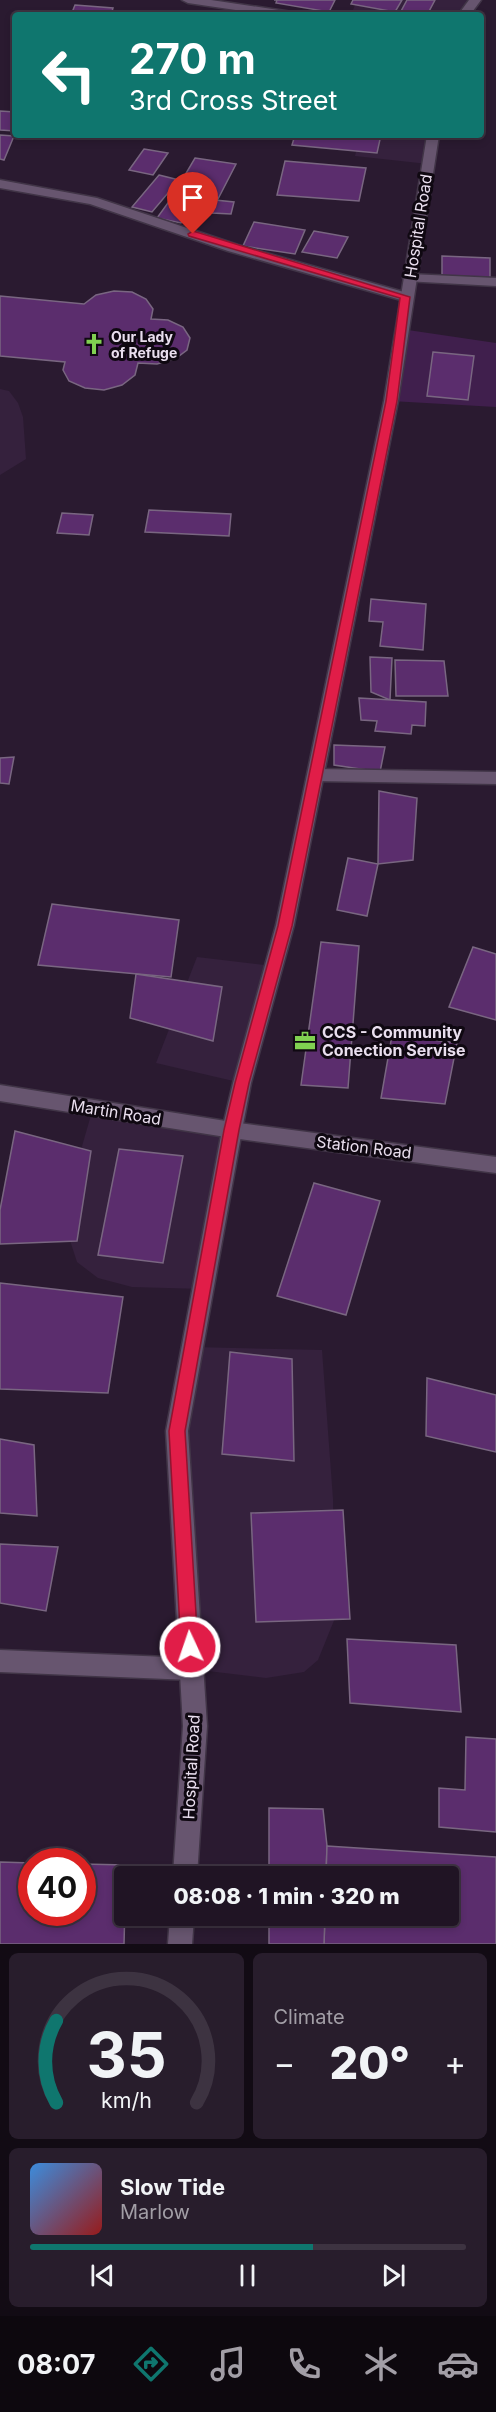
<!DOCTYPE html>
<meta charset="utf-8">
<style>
:root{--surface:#201424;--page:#281d2c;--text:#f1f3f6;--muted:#a29ea6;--line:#3d3341;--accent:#0f766e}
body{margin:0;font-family:Inter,sans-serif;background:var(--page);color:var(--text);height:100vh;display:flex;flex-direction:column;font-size:22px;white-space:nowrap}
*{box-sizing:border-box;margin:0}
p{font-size:20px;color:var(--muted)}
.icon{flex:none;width:33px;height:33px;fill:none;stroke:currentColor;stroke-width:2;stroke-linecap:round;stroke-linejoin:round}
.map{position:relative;height:1944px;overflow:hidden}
.sheet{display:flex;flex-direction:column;gap:9px;padding:9px;background:#120b14;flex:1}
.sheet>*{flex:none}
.banner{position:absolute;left:12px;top:12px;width:472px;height:126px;border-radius:6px;box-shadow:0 3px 9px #0003,0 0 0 2px var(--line);background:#0f766e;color:#fff;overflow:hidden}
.speed{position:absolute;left:18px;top:1848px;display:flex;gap:12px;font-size:30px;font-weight:700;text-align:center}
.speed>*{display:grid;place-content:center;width:78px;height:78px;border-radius:50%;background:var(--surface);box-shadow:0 3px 9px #0003,0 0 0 2px var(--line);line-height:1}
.speed .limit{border:9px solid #d22;background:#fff;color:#111}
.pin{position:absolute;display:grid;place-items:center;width:51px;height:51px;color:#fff;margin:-62px -26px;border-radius:50% 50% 50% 0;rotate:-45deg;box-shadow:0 0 6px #0007}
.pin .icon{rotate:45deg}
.me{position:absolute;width:66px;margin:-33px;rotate:357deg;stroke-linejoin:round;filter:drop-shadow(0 0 4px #0008)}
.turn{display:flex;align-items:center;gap:21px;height:126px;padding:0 18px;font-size:27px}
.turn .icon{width:78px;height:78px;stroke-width:2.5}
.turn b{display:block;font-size:42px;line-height:51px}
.big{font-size:45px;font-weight:800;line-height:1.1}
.sheet .tile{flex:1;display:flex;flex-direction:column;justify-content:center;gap:9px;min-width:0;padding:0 21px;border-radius:9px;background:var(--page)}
.sheet .dial{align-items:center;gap:0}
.dial svg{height:156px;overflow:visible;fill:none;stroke:var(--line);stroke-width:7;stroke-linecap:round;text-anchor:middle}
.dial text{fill:var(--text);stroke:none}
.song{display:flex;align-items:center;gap:18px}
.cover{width:72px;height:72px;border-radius:9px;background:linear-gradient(135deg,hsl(210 70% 55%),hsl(0 70% 35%))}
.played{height:6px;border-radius:3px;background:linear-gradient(90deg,var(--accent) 65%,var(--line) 65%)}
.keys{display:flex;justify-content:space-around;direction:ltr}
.heat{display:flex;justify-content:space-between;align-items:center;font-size:33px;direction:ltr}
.sheet .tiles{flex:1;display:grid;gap:9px;grid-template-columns:1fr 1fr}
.tile:last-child{grid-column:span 2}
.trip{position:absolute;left:114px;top:1866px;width:345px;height:60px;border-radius:6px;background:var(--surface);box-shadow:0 3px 9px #0003,0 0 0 2px var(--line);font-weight:800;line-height:60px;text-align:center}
.menu{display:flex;height:96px;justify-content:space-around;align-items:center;background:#0d080e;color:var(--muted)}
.menu .icon{width:42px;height:42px}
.menu .current{color:var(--accent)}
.menu b{font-size:27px;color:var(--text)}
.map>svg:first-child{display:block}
.built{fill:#35213d}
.green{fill:#401f4d}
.building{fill:#5b2d6d;stroke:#796681;stroke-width:1.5}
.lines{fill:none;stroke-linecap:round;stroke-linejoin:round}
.street-casing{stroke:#413547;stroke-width:3}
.secondary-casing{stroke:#413547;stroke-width:3}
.street{fill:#67556f;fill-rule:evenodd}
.secondary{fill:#67556f;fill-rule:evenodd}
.route{fill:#e11d48;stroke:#92132f;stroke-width:1.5}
.labels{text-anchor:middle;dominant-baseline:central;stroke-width:6;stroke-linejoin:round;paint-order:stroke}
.far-poi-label{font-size:14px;font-weight:bold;fill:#e9deee;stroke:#0f0811;text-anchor:start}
.street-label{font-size:16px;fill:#e9deee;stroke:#0f0811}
.poi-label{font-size:16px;font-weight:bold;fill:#e9deee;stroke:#0f0811;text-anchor:start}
</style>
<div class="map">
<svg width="496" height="1944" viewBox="0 0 496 1944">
<rect width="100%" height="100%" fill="#2a1a30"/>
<g class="built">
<path d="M 357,0 L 475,0 L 464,15 L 351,15 Z"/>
<path d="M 360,135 L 433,135 L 428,164 L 355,156 Z"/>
<path d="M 0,389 L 9,391 L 18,403 L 23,417 L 26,459 L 0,475 Z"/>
<path d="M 197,957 L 273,966 L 242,1083 L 156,1063 Z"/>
<path d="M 93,1108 L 232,1130 L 203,1289 L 132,1287 L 98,1278 L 77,1262 L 65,1225 L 70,1188 Z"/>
<path d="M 193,1347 L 322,1350 L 333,1499 L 335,1618 L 318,1660 L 304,1672 L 266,1678 L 191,1669 L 177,1431 Z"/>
</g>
<path class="green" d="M 401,329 L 496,343 L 496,407 L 391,401 Z"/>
<g class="building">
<path d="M 274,0 L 335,0 L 329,12 L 276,3 L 277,0 Z"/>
<path d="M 353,0 L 402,0 L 395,12 L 351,4 Z"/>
<path d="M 407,0 L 435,0 L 427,15 L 399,15 Z"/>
<path d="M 75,5 L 113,8 L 111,15 L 71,15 Z"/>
<path d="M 0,111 L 15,112 L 15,131 L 0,130 Z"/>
<path d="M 0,135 L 14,136 L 4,160 L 0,159 Z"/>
<path d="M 295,135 L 381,135 L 377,153 L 292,145 Z"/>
<path d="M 144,149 L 168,153 L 153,175 L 129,170 Z"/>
<path d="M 195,158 L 236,164 L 218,199 L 175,192 Z"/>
<path d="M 285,161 L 366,168 L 359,201 L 277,195 Z"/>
<path d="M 159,175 L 179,180 L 152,212 L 132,207 Z"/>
<path d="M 170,200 L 193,205 L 181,223 L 157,218 Z"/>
<path d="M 215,200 L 234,202 L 231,214 L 212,213 Z"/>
<path d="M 254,222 L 305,230 L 295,254 L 243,246 Z"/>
<path d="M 314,231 L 348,237 L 337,258 L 302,252 Z"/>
<path d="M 442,256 L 490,258 L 490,279 L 442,276 Z"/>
<path d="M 114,291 L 132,292 L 146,299 L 153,309 L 151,319 L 168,320 L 183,327 L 190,338 L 187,350 L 175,359 L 157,364 L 138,363 L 135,375 L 122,385 L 104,390 L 85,388 L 69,381 L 63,370 L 65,362 L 0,356 L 0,296 L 84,304 L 96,295 Z"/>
<path d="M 433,352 L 474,356 L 468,400 L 427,396 Z"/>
<path d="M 149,510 L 231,514 L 229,536 L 145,532 Z"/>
<path d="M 62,513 L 93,515 L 89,535 L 57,533 Z"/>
<path d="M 371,599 L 426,604 L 423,650 L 380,646 L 383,622 L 369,621 Z"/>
<path d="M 370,657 L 392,658 L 390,700 L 371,692 Z"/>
<path d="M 395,660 L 444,661 L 448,696 L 396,696 Z"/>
<path d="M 359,698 L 426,702 L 425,726 L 412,725 L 411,734 L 375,731 L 377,721 L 361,720 Z"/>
<path d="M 334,745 L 385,747 L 380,772 L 334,765 Z"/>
<path d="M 14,757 L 9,784 L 0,783 L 0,758 Z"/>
<path d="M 379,791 L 417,798 L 413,860 L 378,864 Z"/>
<path d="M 348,858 L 378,864 L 367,916 L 337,910 Z"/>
<path d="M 52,904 L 179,920 L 171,977 L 38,965 Z"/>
<path d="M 321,942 L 359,946 L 348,1088 L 301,1085 Z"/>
<path d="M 473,947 L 496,954 L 496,1020 L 449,1007 Z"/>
<path d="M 136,974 L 222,987 L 213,1041 L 130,1018 Z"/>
<path d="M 392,1035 L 457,1043 L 445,1104 L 381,1098 Z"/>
<path d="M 15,1131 L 91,1151 L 77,1241 L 0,1244 L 0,1210 Z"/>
<path d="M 119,1149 L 183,1156 L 163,1263 L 98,1255 Z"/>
<path d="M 314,1183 L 380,1201 L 346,1315 L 277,1296 Z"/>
<path d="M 0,1283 L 123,1297 L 108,1393 L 0,1389 Z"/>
<path d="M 230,1352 L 292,1359 L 294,1461 L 222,1454 Z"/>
<path d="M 427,1378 L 496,1395 L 496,1452 L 426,1436 Z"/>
<path d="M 0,1439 L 34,1445 L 37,1516 L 0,1513 Z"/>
<path d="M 343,1510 L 350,1619 L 256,1622 L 251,1513 Z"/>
<path d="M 0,1544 L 58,1547 L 46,1611 L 0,1603 Z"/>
<path d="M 347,1639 L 456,1645 L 461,1712 L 350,1703 Z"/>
<path d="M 466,1737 L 496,1739 L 496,1832 L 439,1827 L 439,1788 L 465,1790 Z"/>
<path d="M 269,1808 L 323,1809 L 327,1846 L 326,1876 L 269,1876 Z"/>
<path d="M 327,1846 L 496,1857 L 496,1944 L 324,1944 L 325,1916 L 448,1916 L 448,1876 L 326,1876 Z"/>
<path d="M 0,1862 L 32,1863 L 32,1912 L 82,1912 L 82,1864 L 126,1865 L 124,1944 L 0,1944 Z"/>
<path d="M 269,1916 L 325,1916 L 324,1944 L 269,1944 Z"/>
</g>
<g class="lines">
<defs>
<g id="street">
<path d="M 182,0 L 211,0 L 292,12 L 298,15 L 269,15 L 188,3 Z"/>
<path d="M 0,180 L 97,198 L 238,245 L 411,294 L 413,297 L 411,300 L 401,300 L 228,251 L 90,204 L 0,188 Z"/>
<path d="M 410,274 L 496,278 L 496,286 L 405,281 L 403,278 L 405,275 Z"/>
<path d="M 316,769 L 496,772 L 496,784 L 316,781 L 310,779 L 308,775 L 310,771 Z"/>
<path d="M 0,1085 L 232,1122 L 496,1157 L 496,1173 L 232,1138 L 0,1101 Z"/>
<path d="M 0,1650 L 191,1658 L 199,1661 L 202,1669 L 199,1677 L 191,1680 L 0,1672 Z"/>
</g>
<g id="secondary">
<path d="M 469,0 L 481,0 L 470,15 L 458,15 Z"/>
<path d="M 427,135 L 439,135 L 398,401 L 294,925 L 251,1083 L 242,1130 L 188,1431 L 207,1726 L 197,1876 L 173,1876 L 183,1726 L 166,1431 L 222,1130 L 233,1083 L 276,925 L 384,401 Z"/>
<path d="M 170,1916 L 194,1916 L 192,1944 L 168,1944 Z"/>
</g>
</defs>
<use href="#street" class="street-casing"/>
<use href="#secondary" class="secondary-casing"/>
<use href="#street" class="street"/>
<use href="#secondary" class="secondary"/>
</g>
<path class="route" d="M 193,231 L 410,297 L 397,401 L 292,926 L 249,1083 L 239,1130 L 185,1431 L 198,1647 L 196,1653 L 190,1655 L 184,1653 L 181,1647 L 169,1431 L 224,1130 L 235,1083 L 278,926 L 386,401 L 400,298 L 189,236 L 188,234 Z"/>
<defs>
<symbol id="church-bare" viewBox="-9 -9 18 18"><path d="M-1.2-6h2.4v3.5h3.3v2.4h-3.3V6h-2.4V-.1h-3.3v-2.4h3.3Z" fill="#80d051" stroke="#0f0811" stroke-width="2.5" paint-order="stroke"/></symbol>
<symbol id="office-bare" viewBox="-9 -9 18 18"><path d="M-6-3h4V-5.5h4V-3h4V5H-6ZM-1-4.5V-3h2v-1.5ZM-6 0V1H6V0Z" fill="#80d051" stroke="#0f0811" stroke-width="2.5" paint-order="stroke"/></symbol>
</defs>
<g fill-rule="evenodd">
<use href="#church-bare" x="79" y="329" width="30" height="30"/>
<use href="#office-bare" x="290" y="1026" width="30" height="30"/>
</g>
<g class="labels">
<g class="far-poi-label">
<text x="111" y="336">Our Lady<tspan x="111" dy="16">of Refuge</tspan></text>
</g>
<g class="street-label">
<text transform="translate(418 226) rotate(-81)">Hospital Road</text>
<text transform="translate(116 1112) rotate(9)">Martin Road</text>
<text transform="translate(364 1147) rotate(7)">Station Road</text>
<text transform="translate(191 1767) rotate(-87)">Hospital Road</text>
</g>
<g class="poi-label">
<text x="322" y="1032">CCS - Community<tspan x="322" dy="18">Conection Servise</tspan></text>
</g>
</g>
</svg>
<div class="speed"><div class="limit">40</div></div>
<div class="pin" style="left:193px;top:234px;background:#d93025"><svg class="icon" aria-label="arrive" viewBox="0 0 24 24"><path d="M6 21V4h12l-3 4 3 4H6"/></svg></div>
<svg class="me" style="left:190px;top:1647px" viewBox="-20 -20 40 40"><circle r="17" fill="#e11d48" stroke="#fff" stroke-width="3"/><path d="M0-11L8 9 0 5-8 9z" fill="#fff"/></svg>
<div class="trip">08:08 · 1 min · 320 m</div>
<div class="banner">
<div class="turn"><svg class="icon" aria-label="left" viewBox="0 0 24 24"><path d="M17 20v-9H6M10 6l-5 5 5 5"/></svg><div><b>270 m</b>3rd Cross Street</div></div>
</div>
</div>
<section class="sheet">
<div class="tiles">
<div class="tile dial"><svg viewBox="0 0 100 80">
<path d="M14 69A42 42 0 1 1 86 69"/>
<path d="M14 69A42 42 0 0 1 14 27" stroke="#0f766e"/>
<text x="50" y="56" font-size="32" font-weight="700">35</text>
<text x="50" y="72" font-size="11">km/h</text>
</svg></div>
<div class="tile"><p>Climate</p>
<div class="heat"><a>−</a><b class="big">20°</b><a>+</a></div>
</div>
<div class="tile">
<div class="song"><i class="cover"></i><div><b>Slow Tide</b><p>Marlow</p></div></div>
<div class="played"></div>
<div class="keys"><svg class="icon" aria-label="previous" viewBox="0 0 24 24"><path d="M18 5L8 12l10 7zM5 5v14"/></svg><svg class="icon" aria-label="pause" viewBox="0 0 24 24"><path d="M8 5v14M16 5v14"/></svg><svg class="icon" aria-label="next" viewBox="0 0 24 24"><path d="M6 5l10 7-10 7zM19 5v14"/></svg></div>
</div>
</div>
</section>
<nav class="menu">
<b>08:07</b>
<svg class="icon current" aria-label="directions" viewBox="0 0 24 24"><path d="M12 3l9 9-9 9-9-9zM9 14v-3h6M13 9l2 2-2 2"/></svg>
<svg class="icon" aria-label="music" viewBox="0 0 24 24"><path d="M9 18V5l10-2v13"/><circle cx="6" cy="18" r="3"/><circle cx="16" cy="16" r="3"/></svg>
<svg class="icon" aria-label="phone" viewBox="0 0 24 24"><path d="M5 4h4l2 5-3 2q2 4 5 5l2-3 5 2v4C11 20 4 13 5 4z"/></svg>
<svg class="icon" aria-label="climate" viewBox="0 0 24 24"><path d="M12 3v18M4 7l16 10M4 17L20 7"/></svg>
<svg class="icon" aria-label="car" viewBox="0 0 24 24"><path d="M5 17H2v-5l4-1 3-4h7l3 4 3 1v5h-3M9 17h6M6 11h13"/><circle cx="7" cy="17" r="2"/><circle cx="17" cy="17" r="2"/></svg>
</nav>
